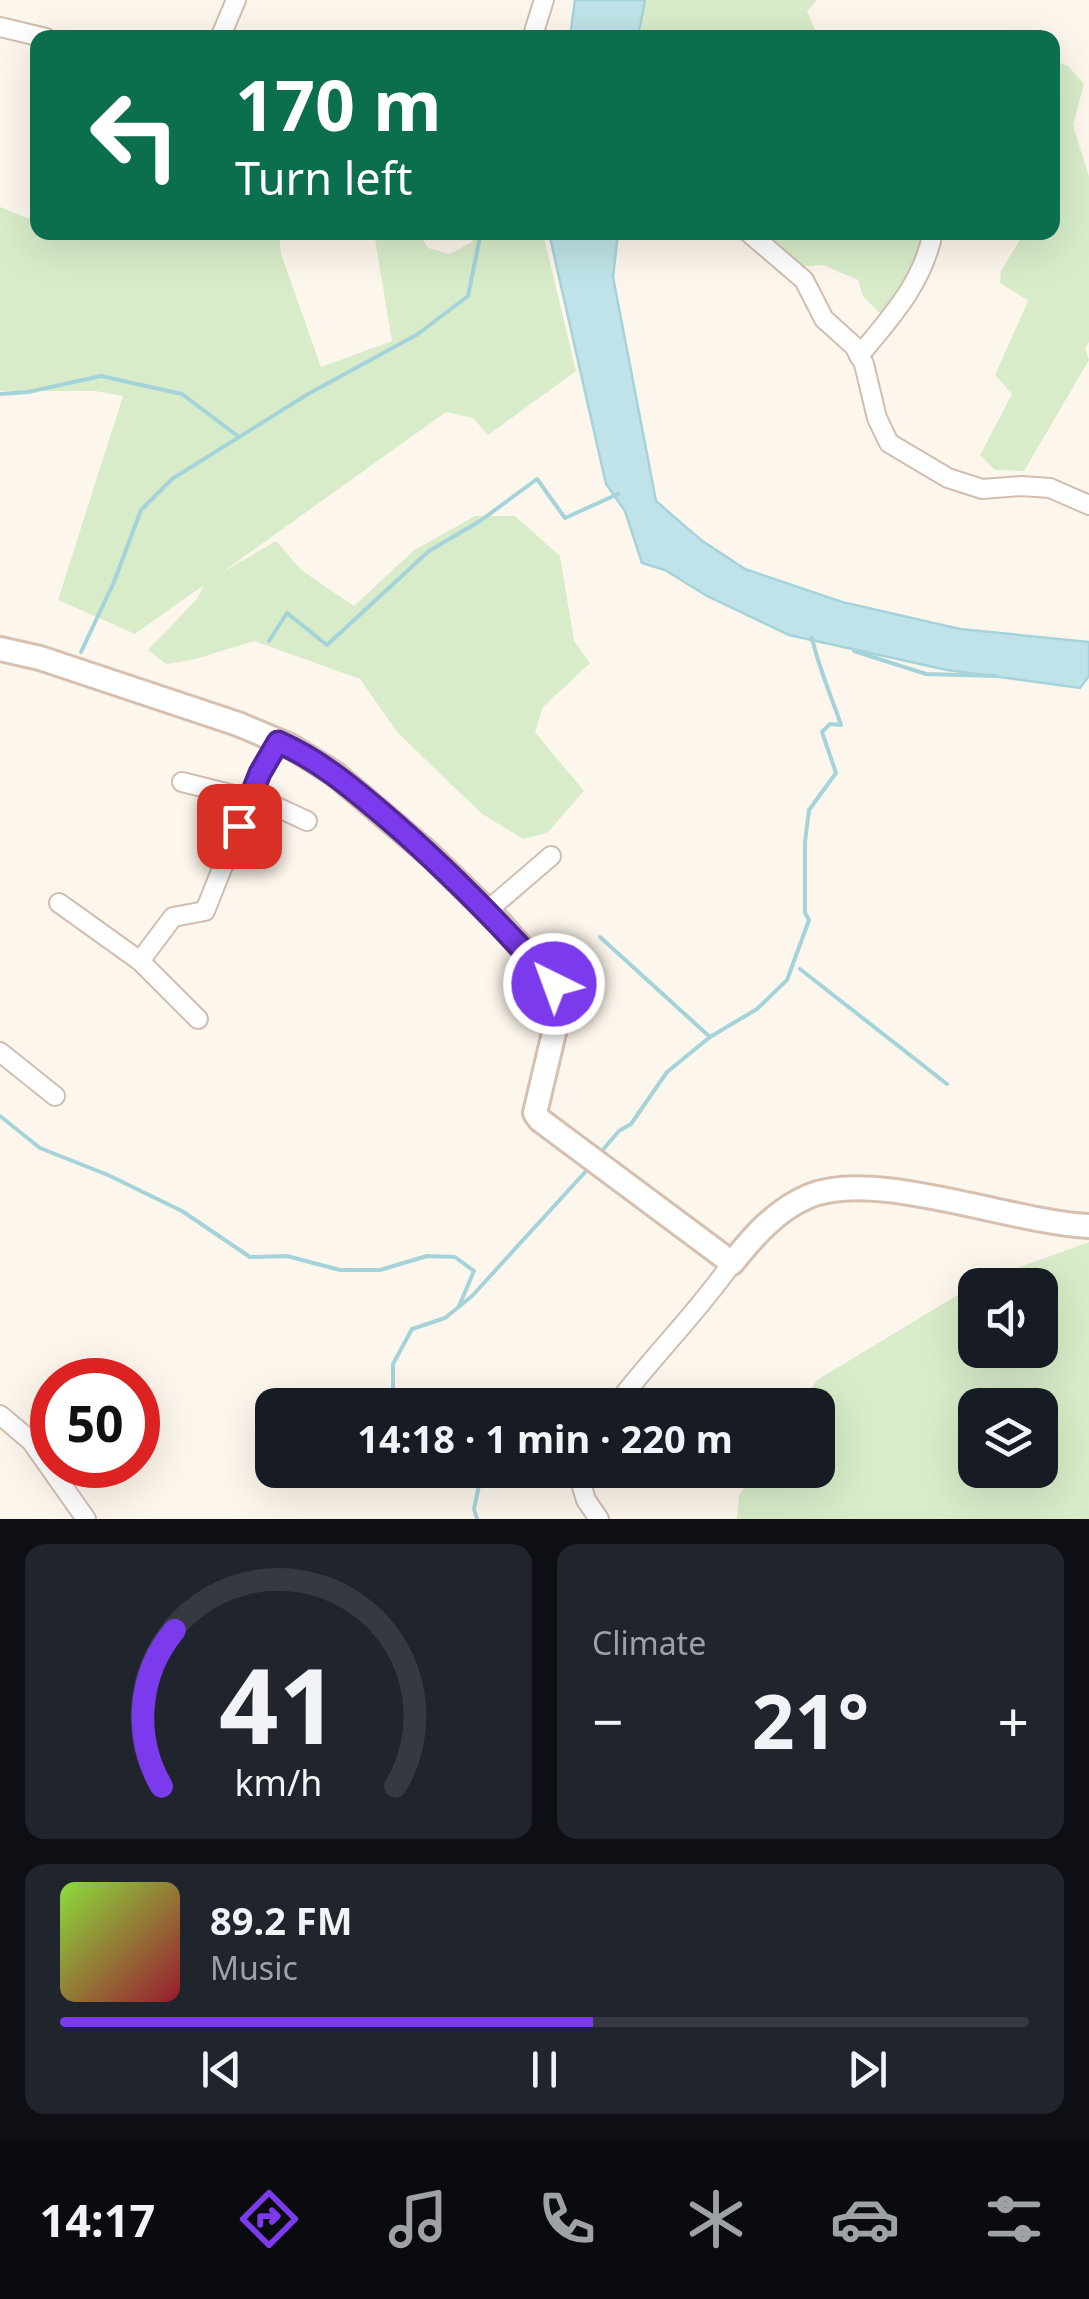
<!DOCTYPE html>
<meta charset="utf-8">
<style>
:root{--surface:#171b24;--page:#20242c;--text:#f1f3f6;--muted:#9ea1a6;--line:#363941;--accent:#7c3aed}
body{margin:0;font-family:"Noto Sans",sans-serif;background:var(--page);color:var(--text);height:100vh;display:flex;flex-direction:column;font-size:38px;white-space:nowrap}
*{box-sizing:border-box;margin:0}
p{font-size:32px;color:var(--muted)}
.icon{flex:none;width:55px;height:55px;fill:none;stroke:currentColor;stroke-width:2;stroke-linecap:round;stroke-linejoin:round}
.map{position:relative;height:1519px;overflow:hidden}
.side{display:flex;flex-direction:column;gap:25px;padding:25px;background:#0d0f14;flex:1}
.side>*{flex:none}
.guide{position:absolute;left:30px;top:30px;width:1030px;height:210px;border-radius:20px;box-shadow:0 10px 40px #0002;background:#0b6e4f;color:#fff;overflow:hidden}
.fabs{position:absolute;left:958px;top:1268px;display:grid;gap:20px}
.fabs a{display:grid;place-items:center;width:100px;height:100px;border-radius:20px;background:var(--surface);box-shadow:0 10px 40px #0002;font-size:50px}
.speed{position:absolute;left:30px;top:1358px;display:flex;gap:20px;font-size:50px;font-weight:700;text-align:center}
.speed>*{display:grid;place-content:center;width:130px;height:130px;border-radius:50%;background:var(--surface);box-shadow:0 10px 40px #0002;line-height:1}
.speed .limit{border:15px solid #d22;background:#fff;color:#111}
.pin{position:absolute;display:grid;place-items:center;width:85px;height:85px;color:#fff;margin:-42px;border-radius:20px;box-shadow:0 5px 15px #0006}
.me{position:absolute;width:110px;margin:-55px;rotate:318deg;stroke-linejoin:round;filter:drop-shadow(0 0 8px #0008)}
.turn{display:flex;align-items:center;gap:35px;height:210px;padding:0 40px;font-size:45px}
.turn .icon{width:130px;height:130px;stroke-width:2.5}
.turn b{display:block;font-size:70px;line-height:85px}
.big{font-size:75px;font-weight:700;line-height:1.1}
.side .tile{flex:1;display:flex;flex-direction:column;justify-content:center;gap:15px;min-width:0;padding:0 35px;border-radius:20px;background:var(--page)}
.side .dial{align-items:center;gap:0}
.dial svg{height:260px;overflow:visible;fill:none;stroke:var(--line);stroke-width:7;stroke-linecap:round;text-anchor:middle}
.dial text{fill:var(--text);stroke:none}
.song{display:flex;align-items:center;gap:30px}
.cover{width:120px;height:120px;border-radius:15px;background:linear-gradient(135deg,hsl(90 70% 55%),hsl(350 70% 35%))}
.played{height:10px;border-radius:5px;background:linear-gradient(90deg,var(--accent) 55%,var(--line) 55%)}
.keys{display:flex;justify-content:space-around;direction:ltr}
.heat{display:flex;justify-content:space-between;align-items:center;font-size:55px;direction:ltr}
.side .tiles{flex:1;display:grid;gap:25px;grid-template-columns:1fr 1fr}
.tile:last-child{grid-column:span 2}
.trip{position:absolute;left:255px;top:1388px;width:580px;height:100px;border-radius:20px;background:var(--surface);box-shadow:0 10px 40px #0002;font-weight:700;line-height:100px;text-align:center}
.tabs{display:flex;height:160px;justify-content:space-around;align-items:center;background:#090b0e;color:var(--muted)}
.tabs .icon{width:70px;height:70px}
.tabs .active{color:var(--accent)}
.tabs b{font-size:45px;color:var(--text)}
.map>svg:first-child{display:block}
.green{fill:#d8ecc9;fill-rule:evenodd}
.water{fill:#bfe3e8;stroke:#a5d3da;stroke-width:2.5}
.lines{fill:none;stroke-linecap:round;stroke-linejoin:round}
.stream{stroke:#a5d3da;stroke-width:4}
.street-casing{stroke:#d1beb0;stroke-width:22}
.secondary-casing{stroke:#d6c0b0;stroke-width:28}
.street{stroke:#fff;stroke-width:18}
.secondary{stroke:#fff;stroke-width:22}
.route-casing{stroke:#51269a;stroke-width:25}
.route{stroke:#7c3aed;stroke-width:18}
</style>
<div class="map">
<svg width="1089" height="1519" viewBox="0 0 1089 1519">
<rect width="100%" height="100%" fill="#fdf6ec"/>
<g class="green">
<path d="M 645,0 L 817,0 L 807,11 L 818,37 L 638,38 Z"/>
<path d="M 1053,60 L 1068,66 L 1084,84 L 1073,125 L 1089,177 L 1089,342 L 1085,348 L 1089,360 L 1024,471 L 995,470 L 980,455 L 1012,394 L 995,375 L 1028,301 L 1000,283 L 1001,271 L 1024,233 L 1052,232 Z"/>
<path d="M 0,207 L 27,218 L 37,217 L 38,232 L 279,233 L 281,254 L 321,367 L 392,341 L 374,233 L 419,233 L 428,248 L 449,254 L 471,243 L 476,233 L 543,233 L 576,371 L 488,435 L 473,418 L 446,412 L 221,573 L 276,541 L 301,570 L 354,606 L 413,551 L 475,516 L 515,516 L 560,556 L 574,641 L 590,663 L 543,707 L 535,732 L 584,791 L 547,833 L 523,839 L 481,813 L 397,732 L 360,679 L 254,641 L 192,660 L 166,664 L 148,650 L 197,599 L 204,585 L 135,634 L 58,600 L 123,396 L 95,391 L 0,391 Z"/>
<path d="M 756,233 L 927,233 L 911,279 L 881,314 L 863,296 L 858,280 L 823,265 L 795,267 Z"/>
<path d="M 1089,1242 L 1089,1519 L 737,1519 L 739,1495 L 756,1470 L 818,1470 L 818,1405 L 800,1405 L 817,1380 L 979,1282 ZM 1040,1285 L 1040,1350 L 975,1350 L 975,1285 ZM 1040,1405 L 1040,1470 L 975,1470 L 975,1405 Z"/>
</g>
<g class="water">
<path d="M 575,0 L 645,0 L 638,37 L 570,37 Z"/>
<path d="M 549,233 L 618,233 L 613,277 L 656,501 L 701,540 L 745,569 L 842,602 L 960,629 L 1089,642 L 1089,676 L 1080,688 L 947,670 L 789,635 L 707,596 L 665,570 L 642,563 L 625,511 L 606,484 Z"/>
</g>
<g class="lines">
<g class="stream">
<path d="M 0,394 L 28,392 L 101,376 L 182,394 L 239,437"/>
<path d="M 269,641 L 287,613 L 327,645 L 429,551 L 480,521 L 537,479 L 565,518 L 618,494"/>
<path d="M 854,651 L 926,674 L 996,676"/>
<path d="M 81,652 L 114,582 L 141,510 L 172,479 L 308,394 L 418,334 L 468,296 L 481,232"/>
<path d="M 600,937 L 710,1037"/>
<path d="M 800,969 L 947,1084"/>
<path d="M 0,1116 L 40,1148 L 108,1175 L 182,1211 L 250,1257 L 287,1256 L 340,1270 L 380,1270 L 427,1256 L 455,1257 L 474,1271 L 459,1306"/>
<path d="M 600,1153 L 619,1131 L 631,1124 L 667,1072 L 710,1037 L 757,1009 L 787,980 L 809,920 L 805,913 L 805,842 L 809,810 L 836,773 L 822,732 L 830,724 L 841,725 C 831,695 819,669 812,638"/>
<path d="M 407,1405 L 393,1393 L 393,1364 L 412,1329 L 445,1318 L 472,1296 L 588,1169"/>
<path d="M 477,1519 L 474,1509 L 481,1476 L 478,1470"/>
</g>
<defs>
<g id="street">
<path d="M 0,27 L 46,38"/>
<path d="M 220,38 L 236,0"/>
<path d="M 532,38 L 544,0"/>
<path d="M 748,232 L 804,280 L 824,319 L 854,346 L 864,364 L 877,418 L 889,443 L 948,478 L 982,489 L 1022,486 L 1050,488 L 1089,505"/>
<path d="M 859,356 C 891,317 923,283 933,232"/>
<path d="M 182,782 L 250,799"/>
<path d="M 251,795 L 307,821"/>
<path d="M 59,903 L 140,961 L 198,1019"/>
<path d="M 487,911 L 551,856"/>
<path d="M 140,961 L 173,917 L 205,911 L 260,773 L 278,742"/>
<path d="M 0,1052 L 55,1096"/>
<path d="M 616,1405 C 653,1356 697,1313 732,1263"/>
<path d="M 0,1415 L 31,1441 L 86,1519"/>
<path d="M 577,1470 L 586,1500 L 599,1519"/>
</g>
<path id="secondary" d="M 0,649 L 40,658 L 238,724 L 290,746 L 335,774 L 428,853 L 499,922 L 554,984 L 557,1020 L 535,1113 L 540,1120 L 732,1263 C 753,1237 775,1211 807,1197 C 873,1167 1012,1223 1089,1226"/>
</defs>
<use href="#street" class="street-casing"/>
<use href="#secondary" class="secondary-casing"/>
<use href="#street" class="street"/>
<use href="#secondary" class="secondary"/>
</g>
<g class="lines">
<defs>
<path id="route" d="M 239,826 L 260,773 L 278,742 C 319,760 351,787 385,816 C 446,868 501,925 554,984"/>
</defs>
<use href="#route" class="route-casing"/>
<use href="#route" class="route"/>
</g>
</svg>
<div class="fabs">
<a><svg class="icon" aria-label="sound" viewBox="0 0 24 24"><path d="M4 9h4l5-4v14l-5-4H4zM17 9q2 3 0 6"/></svg></a>
<a><svg class="icon" aria-label="layers" viewBox="0 0 24 24"><path d="M12 4l9 5-9 5-9-5zM3 14l9 5 9-5"/></svg></a>
</div>
<div class="speed"><div class="limit">50</div></div>
<div class="pin" style="left:239px;top:826px;background:#d93025"><svg class="icon" aria-label="arrive" viewBox="0 0 24 24"><path d="M6 21V4h12l-3 4 3 4H6"/></svg></div>
<svg class="me" style="left:554px;top:984px" viewBox="-20 -20 40 40"><circle r="17" fill="#7c3aed" stroke="#fff" stroke-width="3"/><path d="M0-11L8 9 0 5-8 9z" fill="#fff"/></svg>
<div class="trip">14:18 · 1 min · 220 m</div>
<div class="guide">
<div class="turn"><svg class="icon" aria-label="left" viewBox="0 0 24 24"><path d="M17 20v-9H6M10 6l-5 5 5 5"/></svg><div><b>170 m</b>Turn left</div></div>
</div>
</div>
<section class="side">
<div class="tiles">
<div class="tile dial"><svg viewBox="0 0 100 80">
<path d="M14 69A42 42 0 1 1 86 69"/>
<path d="M14 69A42 42 0 0 1 18 21" stroke="#7c3aed"/>
<text x="50" y="56" font-size="32" font-weight="700">41</text>
<text x="50" y="72" font-size="11">km/h</text>
</svg></div>
<div class="tile"><p>Climate</p>
<div class="heat"><a>−</a><b class="big">21°</b><a>+</a></div>
</div>
<div class="tile">
<div class="song"><i class="cover"></i><div><b>89.2 FM</b><p>Music</p></div></div>
<div class="played"></div>
<div class="keys"><svg class="icon" aria-label="previous" viewBox="0 0 24 24"><path d="M18 5L8 12l10 7zM5 5v14"/></svg><svg class="icon" aria-label="pause" viewBox="0 0 24 24"><path d="M8 5v14M16 5v14"/></svg><svg class="icon" aria-label="next" viewBox="0 0 24 24"><path d="M6 5l10 7-10 7zM19 5v14"/></svg></div>
</div>
</div>
</section>
<nav class="tabs">
<b>14:17</b>
<svg class="icon active" aria-label="directions" viewBox="0 0 24 24"><path d="M12 3l9 9-9 9-9-9zM9 14v-3h6M13 9l2 2-2 2"/></svg>
<svg class="icon" aria-label="music" viewBox="0 0 24 24"><path d="M9 18V5l10-2v13"/><circle cx="6" cy="18" r="3"/><circle cx="16" cy="16" r="3"/></svg>
<svg class="icon" aria-label="phone" viewBox="0 0 24 24"><path d="M5 4h4l2 5-3 2q2 4 5 5l2-3 5 2v4C11 20 4 13 5 4z"/></svg>
<svg class="icon" aria-label="climate" viewBox="0 0 24 24"><path d="M12 3v18M4 7l16 10M4 17L20 7"/></svg>
<svg class="icon" aria-label="car" viewBox="0 0 24 24"><path d="M5 17H2v-5l4-1 3-4h7l3 4 3 1v5h-3M9 17h6M6 11h13"/><circle cx="7" cy="17" r="2"/><circle cx="17" cy="17" r="2"/></svg>
<svg class="icon" aria-label="filters" viewBox="0 0 24 24"><path d="M4 7h16M4 17h16"/><circle cx="9" cy="7" r="2"/><circle cx="15" cy="17" r="2"/></svg>
</nav>
